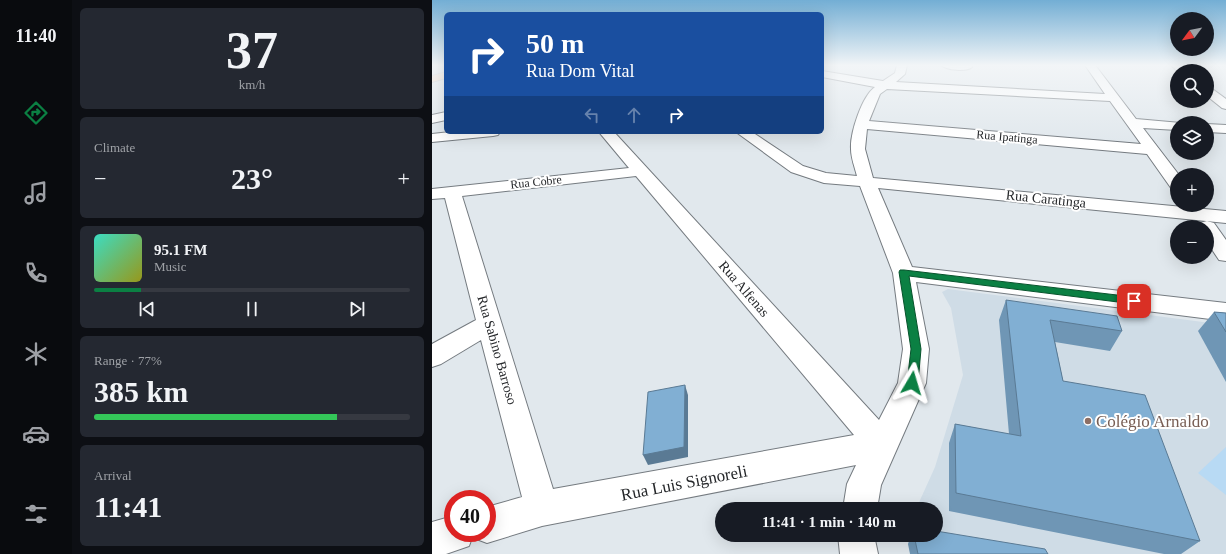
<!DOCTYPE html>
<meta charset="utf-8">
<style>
:root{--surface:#171b24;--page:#242831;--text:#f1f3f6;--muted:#9ea1a6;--line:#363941;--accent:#0b8043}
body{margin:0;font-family:"Times New Roman",serif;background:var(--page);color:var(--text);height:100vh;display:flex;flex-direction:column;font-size:15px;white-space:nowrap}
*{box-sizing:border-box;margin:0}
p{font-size:13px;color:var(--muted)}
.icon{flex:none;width:22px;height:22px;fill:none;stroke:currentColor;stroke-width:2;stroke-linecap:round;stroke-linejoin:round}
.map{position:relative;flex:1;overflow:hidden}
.drawer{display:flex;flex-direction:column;gap:8px;padding:8px;background:#0d0f14;width:360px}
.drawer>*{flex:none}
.banner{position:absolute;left:12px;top:12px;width:380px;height:122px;border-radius:6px;box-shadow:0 4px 16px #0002;background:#1a4fa0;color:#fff;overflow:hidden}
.needle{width:26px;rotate:238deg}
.controls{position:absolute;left:738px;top:12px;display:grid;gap:8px}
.controls a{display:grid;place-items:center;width:44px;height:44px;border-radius:50%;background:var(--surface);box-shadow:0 4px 16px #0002;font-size:20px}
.speed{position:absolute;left:12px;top:490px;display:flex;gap:8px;font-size:20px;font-weight:700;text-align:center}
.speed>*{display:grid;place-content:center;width:52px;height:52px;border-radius:50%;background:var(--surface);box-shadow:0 4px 16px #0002;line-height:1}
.speed .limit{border:6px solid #d22;background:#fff;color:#111}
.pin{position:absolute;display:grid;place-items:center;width:34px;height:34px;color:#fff;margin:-17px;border-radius:8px;box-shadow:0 2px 6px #0006}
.me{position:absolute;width:44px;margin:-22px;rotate:7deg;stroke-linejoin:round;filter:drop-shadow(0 0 3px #0008)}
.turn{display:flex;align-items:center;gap:14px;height:84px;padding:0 16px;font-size:18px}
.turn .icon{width:52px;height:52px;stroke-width:2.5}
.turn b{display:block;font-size:28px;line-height:34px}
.lanes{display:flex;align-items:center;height:38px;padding:0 16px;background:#0003;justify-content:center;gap:20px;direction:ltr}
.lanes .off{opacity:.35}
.big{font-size:30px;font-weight:600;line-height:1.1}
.drawer .tile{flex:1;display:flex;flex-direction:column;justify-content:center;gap:6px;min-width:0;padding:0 14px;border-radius:6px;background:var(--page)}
.drawer .dial{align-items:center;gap:0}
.dial b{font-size:52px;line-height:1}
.song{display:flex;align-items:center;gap:12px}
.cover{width:48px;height:48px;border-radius:6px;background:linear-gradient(135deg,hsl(170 70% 55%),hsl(60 70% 35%))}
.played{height:4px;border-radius:2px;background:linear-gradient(90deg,var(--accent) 15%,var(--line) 15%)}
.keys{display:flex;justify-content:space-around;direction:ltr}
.heat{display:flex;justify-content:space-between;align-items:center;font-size:22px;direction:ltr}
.charge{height:6px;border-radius:3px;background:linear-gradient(90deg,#34c759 77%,var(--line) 0)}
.trip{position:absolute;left:283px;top:502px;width:228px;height:40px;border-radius:20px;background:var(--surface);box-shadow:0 4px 16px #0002;font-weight:600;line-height:40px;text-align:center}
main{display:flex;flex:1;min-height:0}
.tab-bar{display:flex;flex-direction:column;width:72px;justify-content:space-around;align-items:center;background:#090b0e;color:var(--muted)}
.tab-bar .icon{width:28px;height:28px}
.tab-bar .current{color:var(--accent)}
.tab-bar b{font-size:18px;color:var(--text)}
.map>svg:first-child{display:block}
.built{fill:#cfdce6}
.green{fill:#b8daf4}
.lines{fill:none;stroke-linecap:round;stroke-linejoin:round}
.minor-casing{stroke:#757b80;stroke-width:2}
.major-casing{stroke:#c2c3c4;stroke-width:2}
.minor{fill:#fff;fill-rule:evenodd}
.major{fill:#fed7b5;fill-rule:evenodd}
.wall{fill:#6f96b5}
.shaded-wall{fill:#5a7a94}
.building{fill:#81afd3;stroke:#5a7a94}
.route{fill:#0b8043;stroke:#07532c}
.education-dot{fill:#8d6e63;stroke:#fff;stroke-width:1.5}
.labels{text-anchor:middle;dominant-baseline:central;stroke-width:4;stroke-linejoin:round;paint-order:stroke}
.far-street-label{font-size:12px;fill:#26282b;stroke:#fff}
.street-label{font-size:14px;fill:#26282b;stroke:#fff}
.near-education-label{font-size:17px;fill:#785e54;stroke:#fff;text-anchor:start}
.near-street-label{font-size:17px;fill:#26282b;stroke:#fff}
</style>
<main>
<nav class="tab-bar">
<b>11:40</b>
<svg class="icon current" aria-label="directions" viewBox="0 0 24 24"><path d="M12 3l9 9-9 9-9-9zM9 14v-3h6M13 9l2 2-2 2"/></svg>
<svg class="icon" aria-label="music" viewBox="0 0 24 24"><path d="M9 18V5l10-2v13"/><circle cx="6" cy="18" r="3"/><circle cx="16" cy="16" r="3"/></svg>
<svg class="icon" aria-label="phone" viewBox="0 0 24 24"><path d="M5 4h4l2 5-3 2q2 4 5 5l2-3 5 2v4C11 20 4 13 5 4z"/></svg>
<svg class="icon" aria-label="climate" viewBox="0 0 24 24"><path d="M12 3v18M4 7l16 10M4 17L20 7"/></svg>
<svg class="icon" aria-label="car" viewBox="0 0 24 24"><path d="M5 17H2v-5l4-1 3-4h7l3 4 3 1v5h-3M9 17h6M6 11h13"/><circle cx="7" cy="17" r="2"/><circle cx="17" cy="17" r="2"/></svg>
<svg class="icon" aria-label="filters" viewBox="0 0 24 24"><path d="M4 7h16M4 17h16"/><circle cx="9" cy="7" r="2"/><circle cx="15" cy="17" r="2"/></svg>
</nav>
<section class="drawer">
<div class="tile dial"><b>37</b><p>km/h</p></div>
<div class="tile"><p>Climate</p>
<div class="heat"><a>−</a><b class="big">23°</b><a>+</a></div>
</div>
<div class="tile">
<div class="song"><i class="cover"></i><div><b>95.1 FM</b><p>Music</p></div></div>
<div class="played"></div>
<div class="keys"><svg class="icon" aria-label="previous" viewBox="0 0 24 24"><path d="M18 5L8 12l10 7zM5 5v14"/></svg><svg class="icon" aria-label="pause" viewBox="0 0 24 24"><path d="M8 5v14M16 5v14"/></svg><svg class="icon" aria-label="next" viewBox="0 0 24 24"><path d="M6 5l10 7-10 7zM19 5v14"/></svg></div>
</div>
<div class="tile"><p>Range · 77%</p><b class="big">385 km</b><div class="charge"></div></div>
<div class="tile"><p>Arrival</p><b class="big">11:41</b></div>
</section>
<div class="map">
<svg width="794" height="554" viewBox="0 0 794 554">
<rect width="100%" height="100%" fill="#e1e8ed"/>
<path class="built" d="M 516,289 L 794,325 L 794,554 L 609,554 L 504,532 L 504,509 L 484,509 L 503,467 L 531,375 L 519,308 L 510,292 Z"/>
<path class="green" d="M 794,447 L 794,495 L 766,473 Z"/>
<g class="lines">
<defs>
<g id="minor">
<path d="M 465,65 L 475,65 L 473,74 L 464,82 L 673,94 L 653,65 L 663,65 L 704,119 L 749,123 L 745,123 L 745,130 L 711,128 L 747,175 L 745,175 L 745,189 L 739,188 L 715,154 L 435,129 L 433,149 L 441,178 L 794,211 L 794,223 L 446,188 L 480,267 L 794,303 L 794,321 L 484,282 L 497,349 L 494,383 L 449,485 L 445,509 L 411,509 L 415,484 L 424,465 L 110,526 L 55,543 L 42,538 L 41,535 L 37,546 L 14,554 L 0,554 L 0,522 L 21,516 L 21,533 L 55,533 L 55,507 L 90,497 L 49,340 L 9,364 L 0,367 L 0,344 L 44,320 L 13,198 L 0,199 L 0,189 L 197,168 L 167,132 L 182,132 L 447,420 L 466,383 L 471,349 L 461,273 L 428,186 L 392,183 L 359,172 L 304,132 L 320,132 L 371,166 L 394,173 L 425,176 C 423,168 419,158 419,149 C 418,133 430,96 443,87 L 390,77 L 390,71 L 451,81 L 463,73 ZM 455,89 L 678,101 L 709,144 L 437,121 L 448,94 ZM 204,176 L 422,435 L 121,489 L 30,196 Z"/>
<path d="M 509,65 L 539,65 L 540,67 C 535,72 514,70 509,65 Z"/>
<path d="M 739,65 L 750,65 L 757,71 L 745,71 Z"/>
<path d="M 775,87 L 779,88 L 794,99 L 794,109 L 790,108 L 775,96 Z"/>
<path d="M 14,112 L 14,120 L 0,123 L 0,115 Z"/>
<path d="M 775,124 L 794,125 L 794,133 L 775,132 Z"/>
<path d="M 18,132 L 68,132 L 66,135 L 61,136 L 0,142 L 0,134 Z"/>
<path d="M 775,221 L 782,223 L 794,240 L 794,261 L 787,260 L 775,242 L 775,227 L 765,227 L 768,223 Z"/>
<path d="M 406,535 L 442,535 L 446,554 L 408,554 Z"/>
</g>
<path id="major" d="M 14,72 L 14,78 L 0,82 L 0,76 Z"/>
</defs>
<use href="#minor" class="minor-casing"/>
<use href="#major" class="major-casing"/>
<use href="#minor" class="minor"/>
<use href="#major" class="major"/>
</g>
<g class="wall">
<path d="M 574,300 L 690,331 L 678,351 L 623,342 L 631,381 L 768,541 L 749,554 L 732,554 L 517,511 L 517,443 L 523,424 L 577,434 L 567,320 Z"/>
<path d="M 782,312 L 794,313 L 794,382 L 766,331 Z"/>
<path d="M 479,535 L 504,535 L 616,554 L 478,554 L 476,544 Z"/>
</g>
<path class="shaded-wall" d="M 253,385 L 256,395 L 256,457 L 216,465 L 211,455 Z"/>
<g class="building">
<path d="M 574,300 L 685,316 L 690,331 L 618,320 L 631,381 L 713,395 L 768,541 L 524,493 L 523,424 L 589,436 Z"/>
<path d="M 782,312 L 794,313 L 794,332 Z"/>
<path d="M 253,385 L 252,447 L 211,455 L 216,392 Z"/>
<path d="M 504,531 L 613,549 L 616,554 L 486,554 L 482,535 L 504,535 Z"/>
</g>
<linearGradient id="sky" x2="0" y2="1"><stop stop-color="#73aed4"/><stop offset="0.46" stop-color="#f2f5f7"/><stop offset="1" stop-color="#f2f5f7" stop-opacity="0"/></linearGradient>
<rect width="794" height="142" fill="url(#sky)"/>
<path class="route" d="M 468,270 L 472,270 L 702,297 L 707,301 L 702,304 L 477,276 L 489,349 L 486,383 L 484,387 L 480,388 L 476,387 L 475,383 L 479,349 L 467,272 Z"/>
<circle class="education-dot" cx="656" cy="421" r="4"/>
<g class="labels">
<g class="far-street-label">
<text transform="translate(575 137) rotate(5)">Rua Ipatinga</text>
<text transform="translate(104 182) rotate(-6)">Rua Cobre</text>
</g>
<g class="street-label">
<text transform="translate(614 199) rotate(6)">Rua Caratinga</text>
<text transform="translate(312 289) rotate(49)">Rua Alfenas</text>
<text transform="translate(65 350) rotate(74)">Rua Sabino Barroso</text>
</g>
<g class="near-education-label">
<text x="664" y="421">Colégio Arnaldo</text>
</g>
<g class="near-street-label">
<text transform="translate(252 483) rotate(-11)">Rua Luis Signoreli</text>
</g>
</g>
</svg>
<div class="controls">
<a><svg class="needle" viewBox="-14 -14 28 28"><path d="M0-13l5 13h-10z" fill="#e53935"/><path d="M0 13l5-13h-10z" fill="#9ea1a6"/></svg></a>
<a><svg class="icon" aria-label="search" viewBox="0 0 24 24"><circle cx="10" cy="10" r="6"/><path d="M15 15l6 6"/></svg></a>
<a><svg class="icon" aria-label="layers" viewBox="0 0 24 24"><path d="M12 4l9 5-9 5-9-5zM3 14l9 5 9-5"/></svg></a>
<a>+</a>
<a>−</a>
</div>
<div class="speed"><div class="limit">40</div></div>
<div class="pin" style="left:702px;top:301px;background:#d93025"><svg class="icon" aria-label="arrive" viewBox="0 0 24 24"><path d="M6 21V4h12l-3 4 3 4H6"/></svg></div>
<svg class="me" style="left:480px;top:383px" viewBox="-20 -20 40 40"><path d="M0-17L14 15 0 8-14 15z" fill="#0b8043" stroke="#fff" stroke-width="4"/></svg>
<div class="trip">11:41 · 1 min · 140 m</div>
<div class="banner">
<div class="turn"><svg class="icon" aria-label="right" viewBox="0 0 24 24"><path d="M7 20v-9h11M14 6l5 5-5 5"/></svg><div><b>50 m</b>Rua Dom Vital</div></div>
<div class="lanes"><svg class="icon off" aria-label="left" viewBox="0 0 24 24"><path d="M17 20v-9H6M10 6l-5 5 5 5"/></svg><svg class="icon off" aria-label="ahead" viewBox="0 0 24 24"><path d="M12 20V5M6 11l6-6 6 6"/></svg><svg class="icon" aria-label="right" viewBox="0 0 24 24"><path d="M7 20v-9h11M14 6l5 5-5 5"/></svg></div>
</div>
</div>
</main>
